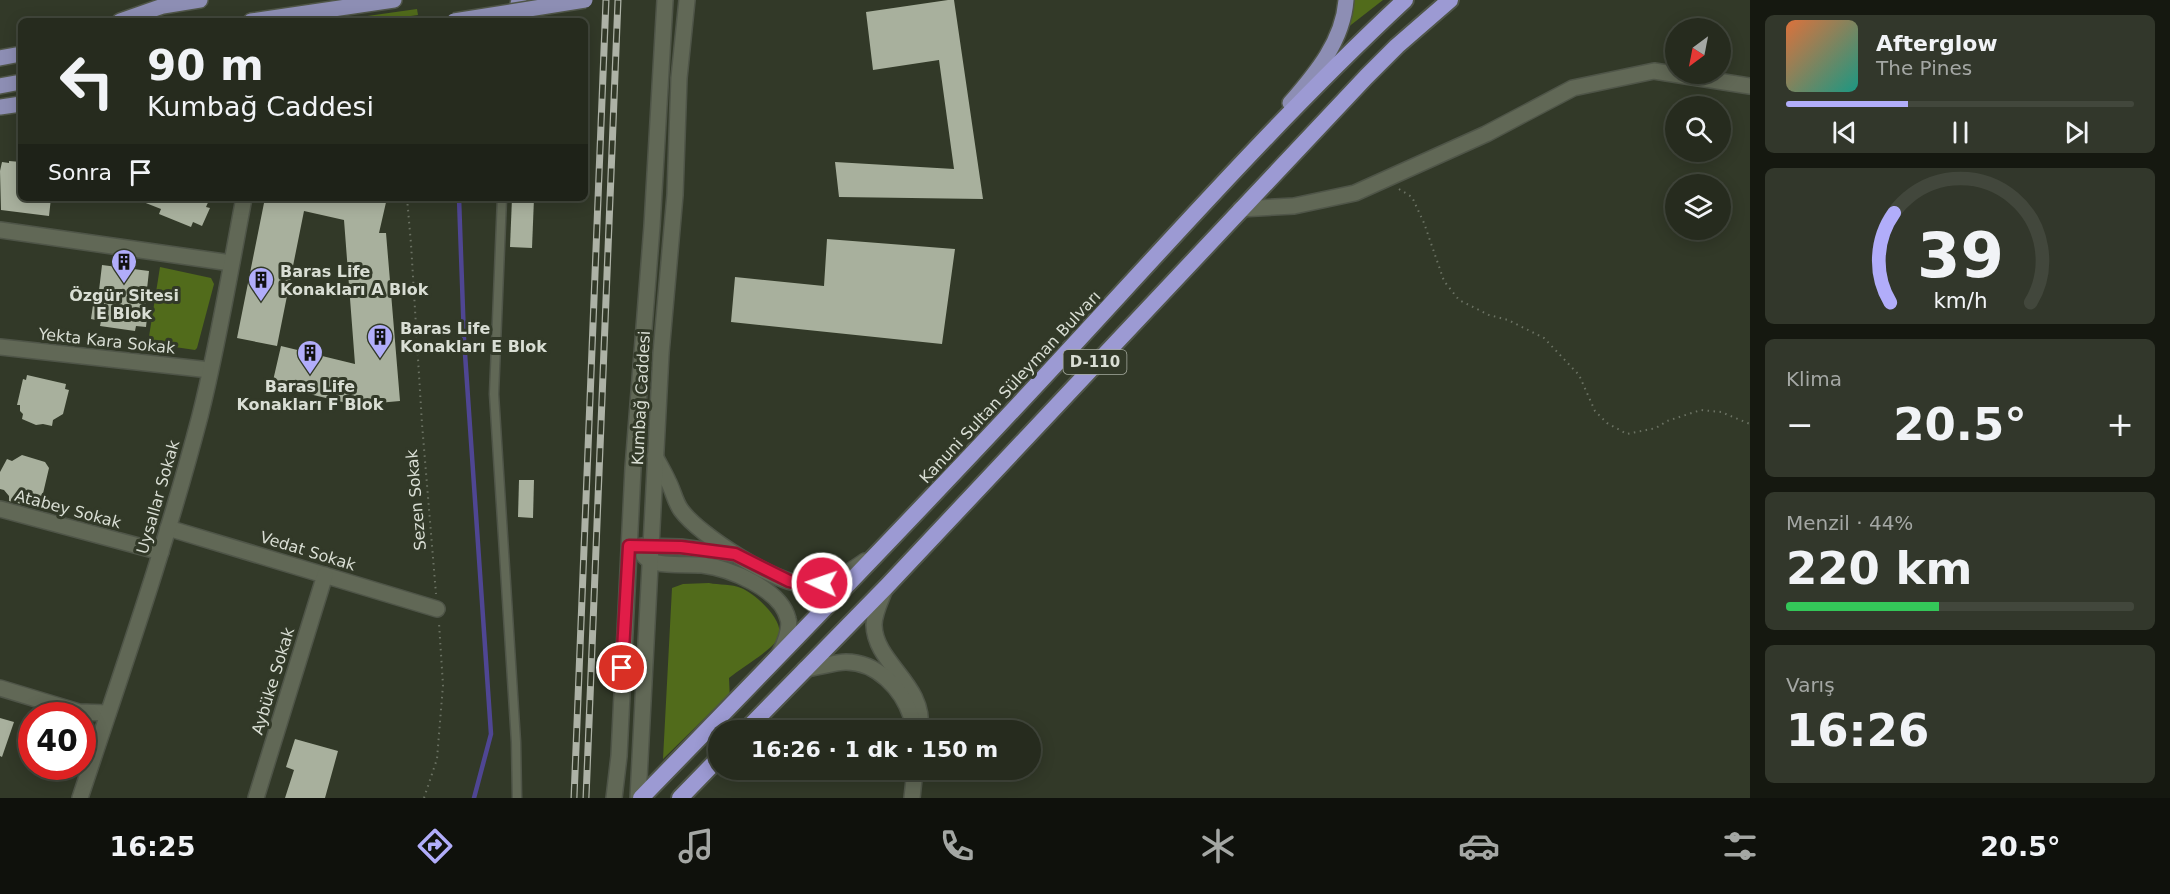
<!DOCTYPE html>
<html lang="tr">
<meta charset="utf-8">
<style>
:root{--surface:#262b1e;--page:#32372b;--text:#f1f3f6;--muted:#a4a7a4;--line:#42473c;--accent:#b1adfa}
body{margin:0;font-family:"DejaVu Sans",sans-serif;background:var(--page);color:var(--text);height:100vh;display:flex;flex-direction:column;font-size:22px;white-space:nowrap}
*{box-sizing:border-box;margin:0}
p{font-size:20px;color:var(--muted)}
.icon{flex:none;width:33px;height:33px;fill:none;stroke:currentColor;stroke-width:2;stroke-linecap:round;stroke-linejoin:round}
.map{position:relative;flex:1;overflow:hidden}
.sheet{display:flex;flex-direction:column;gap:15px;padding:15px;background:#151810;width:420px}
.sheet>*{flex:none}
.banner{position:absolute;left:18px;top:18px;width:570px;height:183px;border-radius:9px;box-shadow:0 3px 15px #0003,0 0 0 2px var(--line);background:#262b1e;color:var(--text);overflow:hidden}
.needle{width:39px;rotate:212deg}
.fabs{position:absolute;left:1665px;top:18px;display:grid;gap:12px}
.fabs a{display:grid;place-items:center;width:66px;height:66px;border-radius:50%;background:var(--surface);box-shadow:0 3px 15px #0003,0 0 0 2px var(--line);font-size:30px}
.speed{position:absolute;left:18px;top:702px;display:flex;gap:12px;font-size:30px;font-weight:700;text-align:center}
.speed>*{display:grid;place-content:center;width:78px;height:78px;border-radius:50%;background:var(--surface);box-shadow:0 3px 15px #0003,0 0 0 2px var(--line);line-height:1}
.speed .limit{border:9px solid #d22;background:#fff;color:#111}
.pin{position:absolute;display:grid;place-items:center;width:51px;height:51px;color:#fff;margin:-26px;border:3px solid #fff;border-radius:50%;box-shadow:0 2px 6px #0007}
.me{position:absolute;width:66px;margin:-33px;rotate:273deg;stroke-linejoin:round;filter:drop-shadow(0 0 4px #0008)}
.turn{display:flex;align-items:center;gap:21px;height:126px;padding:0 30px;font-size:27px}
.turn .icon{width:78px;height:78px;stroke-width:2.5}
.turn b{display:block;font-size:42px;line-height:51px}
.then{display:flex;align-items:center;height:57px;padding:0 30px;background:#0003;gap:12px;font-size:22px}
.big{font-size:45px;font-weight:600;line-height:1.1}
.sheet .tile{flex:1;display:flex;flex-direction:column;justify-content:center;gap:9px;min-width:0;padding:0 21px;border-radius:9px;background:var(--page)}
.sheet .dial{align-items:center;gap:0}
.dial svg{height:156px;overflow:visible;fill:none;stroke:var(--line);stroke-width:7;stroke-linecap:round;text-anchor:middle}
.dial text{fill:var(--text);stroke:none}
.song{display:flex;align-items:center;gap:18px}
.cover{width:72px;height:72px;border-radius:9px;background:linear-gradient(135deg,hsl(20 70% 55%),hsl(170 70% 35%))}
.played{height:6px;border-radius:3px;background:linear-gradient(90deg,var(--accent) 35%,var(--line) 35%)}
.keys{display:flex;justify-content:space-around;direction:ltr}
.heat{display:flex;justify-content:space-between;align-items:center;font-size:33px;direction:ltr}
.charge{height:9px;border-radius:4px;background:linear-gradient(90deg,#34c759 44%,var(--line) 0)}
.trip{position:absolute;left:708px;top:720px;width:333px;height:60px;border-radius:30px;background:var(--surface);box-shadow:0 3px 15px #0003,0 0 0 2px var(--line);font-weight:600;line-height:60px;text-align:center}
.tabs{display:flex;height:96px;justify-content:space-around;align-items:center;background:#0f110c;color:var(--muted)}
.tabs .icon{width:42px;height:42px}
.tabs .on{color:var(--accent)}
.tabs b{font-size:27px;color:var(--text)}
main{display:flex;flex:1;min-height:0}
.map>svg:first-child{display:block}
.green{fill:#516b1b}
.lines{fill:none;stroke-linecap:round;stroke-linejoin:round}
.stream{stroke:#4f4693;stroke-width:4.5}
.building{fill:#a8b09d}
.service-casing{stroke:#4f5548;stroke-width:11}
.minor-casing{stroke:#4f5548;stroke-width:18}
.tertiary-casing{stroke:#4f5548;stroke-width:18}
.primary-casing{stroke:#4f5548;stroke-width:18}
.trunk-casing{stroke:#4f5548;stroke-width:20}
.path{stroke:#6b7263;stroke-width:2;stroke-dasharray:1.5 4.5;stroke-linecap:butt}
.service{stroke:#616856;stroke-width:8}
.minor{stroke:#616856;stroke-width:15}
.tertiary{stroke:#616856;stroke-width:15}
.primary{stroke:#8d8eb4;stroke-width:15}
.trunk{stroke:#9c9ad3;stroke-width:16}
.rail-casing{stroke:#adb2a6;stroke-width:7}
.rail{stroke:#323928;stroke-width:4.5;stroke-dasharray:14;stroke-linecap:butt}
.primary-bridge-casing{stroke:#4f5548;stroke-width:18;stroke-linecap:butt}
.primary-bridge{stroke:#8d8eb4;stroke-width:15}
.route-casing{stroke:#92132f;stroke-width:15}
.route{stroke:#e11d48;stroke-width:10}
.labels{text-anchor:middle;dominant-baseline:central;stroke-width:6;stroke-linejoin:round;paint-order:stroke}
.shield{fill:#323928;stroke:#a7aca0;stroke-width:1.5}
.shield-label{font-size:15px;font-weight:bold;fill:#d9ded4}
.poi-label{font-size:16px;font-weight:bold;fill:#d9ded4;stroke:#323928;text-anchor:start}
.street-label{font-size:16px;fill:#d9ded4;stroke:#323928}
</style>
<main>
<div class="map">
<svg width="1750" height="798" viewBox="0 0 1750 798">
<rect width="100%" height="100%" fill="#323928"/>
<g class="green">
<path d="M 1351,0 L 1383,0 L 1347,28 Z"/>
<path d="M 417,9 L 418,15 L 374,21 L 332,21 Z"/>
<path d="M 160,267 L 211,278 L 214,284 L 197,348 L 195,350 L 148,343 Z"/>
<path d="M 709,583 C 719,585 732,584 741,588 C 756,594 789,624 777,640 C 769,652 741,668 729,678 L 730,701 L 723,710 L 717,706 L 663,759 L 672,588 L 683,584 Z"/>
</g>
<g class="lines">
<path class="stream" d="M 459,198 L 464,339 L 491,734 L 474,798"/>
</g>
<g class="building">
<path d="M 948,0 L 954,0 L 983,199 L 839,197 L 835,162 L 954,169 L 939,60 L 873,70 L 866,12 Z"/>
<path d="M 9,161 L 21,162 L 21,198 L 51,198 L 49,216 L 1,210 L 0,171 L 2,162 L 9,163 Z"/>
<path d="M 133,198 L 210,198 L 206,207 L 210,208 L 202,226 L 193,222 L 191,227 L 159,214 L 161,209 Z"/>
<path d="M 265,198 L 387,198 L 379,233 L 386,233 L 400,401 L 355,405 L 272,385 L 281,346 L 355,364 L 344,220 L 304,211 L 277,346 L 237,338 Z"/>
<path d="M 512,198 L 534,198 L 532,248 L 510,247 Z"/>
<path d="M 827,239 L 955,249 L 942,344 L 731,322 L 735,277 L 824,286 Z"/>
<path d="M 102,265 L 149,271 L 145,307 L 148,308 L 146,327 L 136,326 L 135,331 L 100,326 L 101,321 L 91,319 L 94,298 L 98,299 Z"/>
<path d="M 27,375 L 66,384 L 65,389 L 69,390 L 63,414 L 53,420 L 52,426 L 43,424 L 36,425 L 22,419 L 23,414 L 20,411 L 20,405 L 17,405 L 23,379 L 26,380 Z"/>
<path d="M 22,455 L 45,462 L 49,468 L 41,502 L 34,507 L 9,501 L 9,496 L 4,490 L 0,489 L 0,472 L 7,459 L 12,461 Z"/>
<path d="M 519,480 L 534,480 L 533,518 L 518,517 Z"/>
<path d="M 0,718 L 14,722 L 2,757 L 0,756 Z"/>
<path d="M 295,739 L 338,751 L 325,798 L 285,798 L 294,770 L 286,767 Z"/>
</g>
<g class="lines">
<defs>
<path id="service" d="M 502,198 L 494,394 L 516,742 L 517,798"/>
<g id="minor">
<path d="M 1240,209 L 1294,206 L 1355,193 L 1486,134 L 1573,88 L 1654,71 L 1750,86"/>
<path d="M 0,230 L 231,263"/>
<path d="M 0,347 L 210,370"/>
<path d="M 0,509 L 161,552"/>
<path d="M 168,528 L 437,609"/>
<path d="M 0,688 L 79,712 L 108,713"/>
<path d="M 80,798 C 122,671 166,546 200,416 C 218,345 230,271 244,198"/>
<path d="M 256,798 L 325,575"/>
</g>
<g id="tertiary">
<path d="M 655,456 C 659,464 664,472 668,481 C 673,490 675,502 681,510 C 700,536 775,583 806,585 C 828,587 848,573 865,561"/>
<path d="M 642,546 L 681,547 L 732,554"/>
<path d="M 644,556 C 646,558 648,560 651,561 C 662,566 689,564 702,565 C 729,568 781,589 788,619 C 791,628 784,646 779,654"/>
<path d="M 885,589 C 881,600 874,613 874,625 C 875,664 926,684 920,730"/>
<path d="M 804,669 C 816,668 835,662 846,662 C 877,662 902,689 911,716"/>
<path d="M 614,798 L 619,756 L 633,468 L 652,226 L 665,0"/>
<path d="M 638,798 L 661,353 L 675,195 L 679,78 L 687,0"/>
<path d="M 912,798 L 915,770"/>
</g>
<g id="primary">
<path d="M 120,21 L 163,6 L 200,0"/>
<path d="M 251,21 L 394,0"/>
<path d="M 514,21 L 519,0"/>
<path d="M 0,58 L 21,54"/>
<path d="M 0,86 L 21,82"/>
<path d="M 1290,103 C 1316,73 1343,41 1346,0"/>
<path d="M 0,107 L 21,104"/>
</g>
<g id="trunk">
<path d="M 746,730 L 887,586 L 1366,77 L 1397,46 L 1450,0"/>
<path d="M 641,798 C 776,659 912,519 1044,377 C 1162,250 1278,118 1405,0"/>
<path d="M 680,798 L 718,759"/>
</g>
</defs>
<use href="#service" class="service-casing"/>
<use href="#minor" class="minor-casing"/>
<use href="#tertiary" class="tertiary-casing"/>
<use href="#primary" class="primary-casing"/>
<use href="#trunk" class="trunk-casing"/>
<g class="path">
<path d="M 1399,189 L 1412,197 L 1424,223 L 1444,281 L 1459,300 L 1489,315 L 1508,320 L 1544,338 L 1579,375 L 1595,411 L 1607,423 L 1627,434 L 1656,428 L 1667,421 L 1701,410 L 1721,412 L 1750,424"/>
<path d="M 407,198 L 411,244 L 422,424 L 436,594"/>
<path d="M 424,798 L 437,759 L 443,685 L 439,623"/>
</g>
<use href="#service" class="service"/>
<use href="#minor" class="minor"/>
<use href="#tertiary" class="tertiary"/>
<use href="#primary" class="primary"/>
<use href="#trunk" class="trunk"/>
<defs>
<g id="rail">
<path d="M 574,798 L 606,0"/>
<path d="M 586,798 L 618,0"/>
</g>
</defs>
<use href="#rail" class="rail-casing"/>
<use href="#rail" class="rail"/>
<defs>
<path id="primary-bridge" d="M 454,21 L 585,0"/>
</defs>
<use href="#primary-bridge" class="primary-bridge-casing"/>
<use href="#primary-bridge" class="primary-bridge"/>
</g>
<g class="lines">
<defs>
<path id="route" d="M 622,668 L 629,546 L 681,547 L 735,554 L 789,581 L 807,585 L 822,583"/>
</defs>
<use href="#route" class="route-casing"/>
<use href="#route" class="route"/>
</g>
<defs>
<symbol id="building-pin" viewBox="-11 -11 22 30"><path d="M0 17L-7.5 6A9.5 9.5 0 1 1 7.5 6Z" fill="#b1adfa" stroke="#323928"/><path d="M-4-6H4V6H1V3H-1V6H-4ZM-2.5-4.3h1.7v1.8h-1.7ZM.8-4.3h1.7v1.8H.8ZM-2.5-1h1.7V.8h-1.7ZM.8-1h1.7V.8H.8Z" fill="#111"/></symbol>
</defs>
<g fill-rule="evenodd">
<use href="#building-pin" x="109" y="247" width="30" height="40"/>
<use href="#building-pin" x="246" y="265" width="30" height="40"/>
<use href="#building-pin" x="365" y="322" width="30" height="40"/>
<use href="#building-pin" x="295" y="338" width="30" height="40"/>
</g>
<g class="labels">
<rect class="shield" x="1063.5" y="350" width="63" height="24" rx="4.5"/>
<g class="shield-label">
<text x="1095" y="362">D-110</text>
</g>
<g class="poi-label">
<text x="280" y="271">Baras Life<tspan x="280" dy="18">Konakları A Blok</tspan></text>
<text x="124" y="295" text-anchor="middle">Özgür Sitesi<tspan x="124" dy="18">E Blok</tspan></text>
<text x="400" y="328">Baras Life<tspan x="400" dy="18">Konakları E Blok</tspan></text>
<text x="310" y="386" text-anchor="middle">Baras Life<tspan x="310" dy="18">Konakları F Blok</tspan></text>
</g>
<g class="street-label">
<text transform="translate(107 341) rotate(6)">Yekta Kara Sokak</text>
<text transform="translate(1010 387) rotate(-47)">Kanuni Sultan Süleyman Bulvarı</text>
<text transform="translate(641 398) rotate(-87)">Kumbağ Caddesi</text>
<text transform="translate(158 497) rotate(-74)">Uysallar Sokak</text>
<text transform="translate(416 500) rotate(-95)">Sezen Sokak</text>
<text transform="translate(68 509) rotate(15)">Atabey Sokak</text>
<text transform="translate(308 551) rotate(17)">Vedat Sokak</text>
<text transform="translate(273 681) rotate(-73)">Aybüke Sokak</text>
</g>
</g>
</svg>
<div class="fabs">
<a><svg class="needle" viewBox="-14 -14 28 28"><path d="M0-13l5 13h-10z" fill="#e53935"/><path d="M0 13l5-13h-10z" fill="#a4a7a4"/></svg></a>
<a><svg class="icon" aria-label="search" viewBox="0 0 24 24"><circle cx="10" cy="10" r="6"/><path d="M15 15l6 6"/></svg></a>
<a><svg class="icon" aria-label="layers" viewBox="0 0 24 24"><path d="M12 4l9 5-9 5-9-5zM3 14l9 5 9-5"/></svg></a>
</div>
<div class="speed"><div class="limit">40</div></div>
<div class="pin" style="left:622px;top:668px;background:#d93025"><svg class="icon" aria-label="arrive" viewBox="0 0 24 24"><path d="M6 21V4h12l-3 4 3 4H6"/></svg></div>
<svg class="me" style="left:822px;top:583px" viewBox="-20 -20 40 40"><circle r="17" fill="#e11d48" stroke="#fff" stroke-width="3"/><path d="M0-11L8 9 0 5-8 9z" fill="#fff"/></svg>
<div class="trip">16:26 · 1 dk · 150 m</div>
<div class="banner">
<div class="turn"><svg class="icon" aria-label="left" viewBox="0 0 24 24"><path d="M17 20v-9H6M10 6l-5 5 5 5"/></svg><div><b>90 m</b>Kumbağ Caddesi</div></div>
<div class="then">Sonra<svg class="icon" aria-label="arrive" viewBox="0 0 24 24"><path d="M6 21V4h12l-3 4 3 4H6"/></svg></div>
</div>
</div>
<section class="sheet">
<div class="tile">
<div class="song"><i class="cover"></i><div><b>Afterglow</b><p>The Pines</p></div></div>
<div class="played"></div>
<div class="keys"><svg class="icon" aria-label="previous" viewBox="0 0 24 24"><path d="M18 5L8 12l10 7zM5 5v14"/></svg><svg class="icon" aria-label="pause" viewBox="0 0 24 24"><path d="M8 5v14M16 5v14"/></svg><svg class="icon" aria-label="next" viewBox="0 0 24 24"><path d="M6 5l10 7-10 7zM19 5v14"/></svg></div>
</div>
<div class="tile dial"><svg viewBox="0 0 100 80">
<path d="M14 69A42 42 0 1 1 86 69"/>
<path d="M14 69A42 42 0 0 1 16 23" stroke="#b1adfa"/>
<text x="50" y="56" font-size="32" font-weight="700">39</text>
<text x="50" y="72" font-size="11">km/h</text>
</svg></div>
<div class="tile"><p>Klima</p>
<div class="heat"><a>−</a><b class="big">20.5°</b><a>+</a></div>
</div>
<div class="tile"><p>Menzil · 44%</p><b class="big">220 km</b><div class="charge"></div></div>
<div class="tile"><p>Varış</p><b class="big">16:26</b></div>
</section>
</main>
<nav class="tabs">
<b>16:25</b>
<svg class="icon on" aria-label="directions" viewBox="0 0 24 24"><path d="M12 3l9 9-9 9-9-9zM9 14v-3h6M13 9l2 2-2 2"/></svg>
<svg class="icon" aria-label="music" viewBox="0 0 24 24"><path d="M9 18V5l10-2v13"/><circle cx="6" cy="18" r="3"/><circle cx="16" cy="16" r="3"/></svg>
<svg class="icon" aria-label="phone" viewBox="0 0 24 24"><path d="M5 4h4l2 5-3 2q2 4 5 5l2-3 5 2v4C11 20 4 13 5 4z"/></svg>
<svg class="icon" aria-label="climate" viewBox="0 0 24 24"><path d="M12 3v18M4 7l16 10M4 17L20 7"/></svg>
<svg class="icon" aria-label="car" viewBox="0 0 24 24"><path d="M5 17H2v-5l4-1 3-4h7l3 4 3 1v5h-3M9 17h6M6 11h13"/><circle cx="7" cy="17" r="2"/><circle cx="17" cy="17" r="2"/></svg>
<svg class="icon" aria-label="filters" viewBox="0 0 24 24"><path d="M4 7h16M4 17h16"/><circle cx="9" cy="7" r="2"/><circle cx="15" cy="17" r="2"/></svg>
<b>20.5°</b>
</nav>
